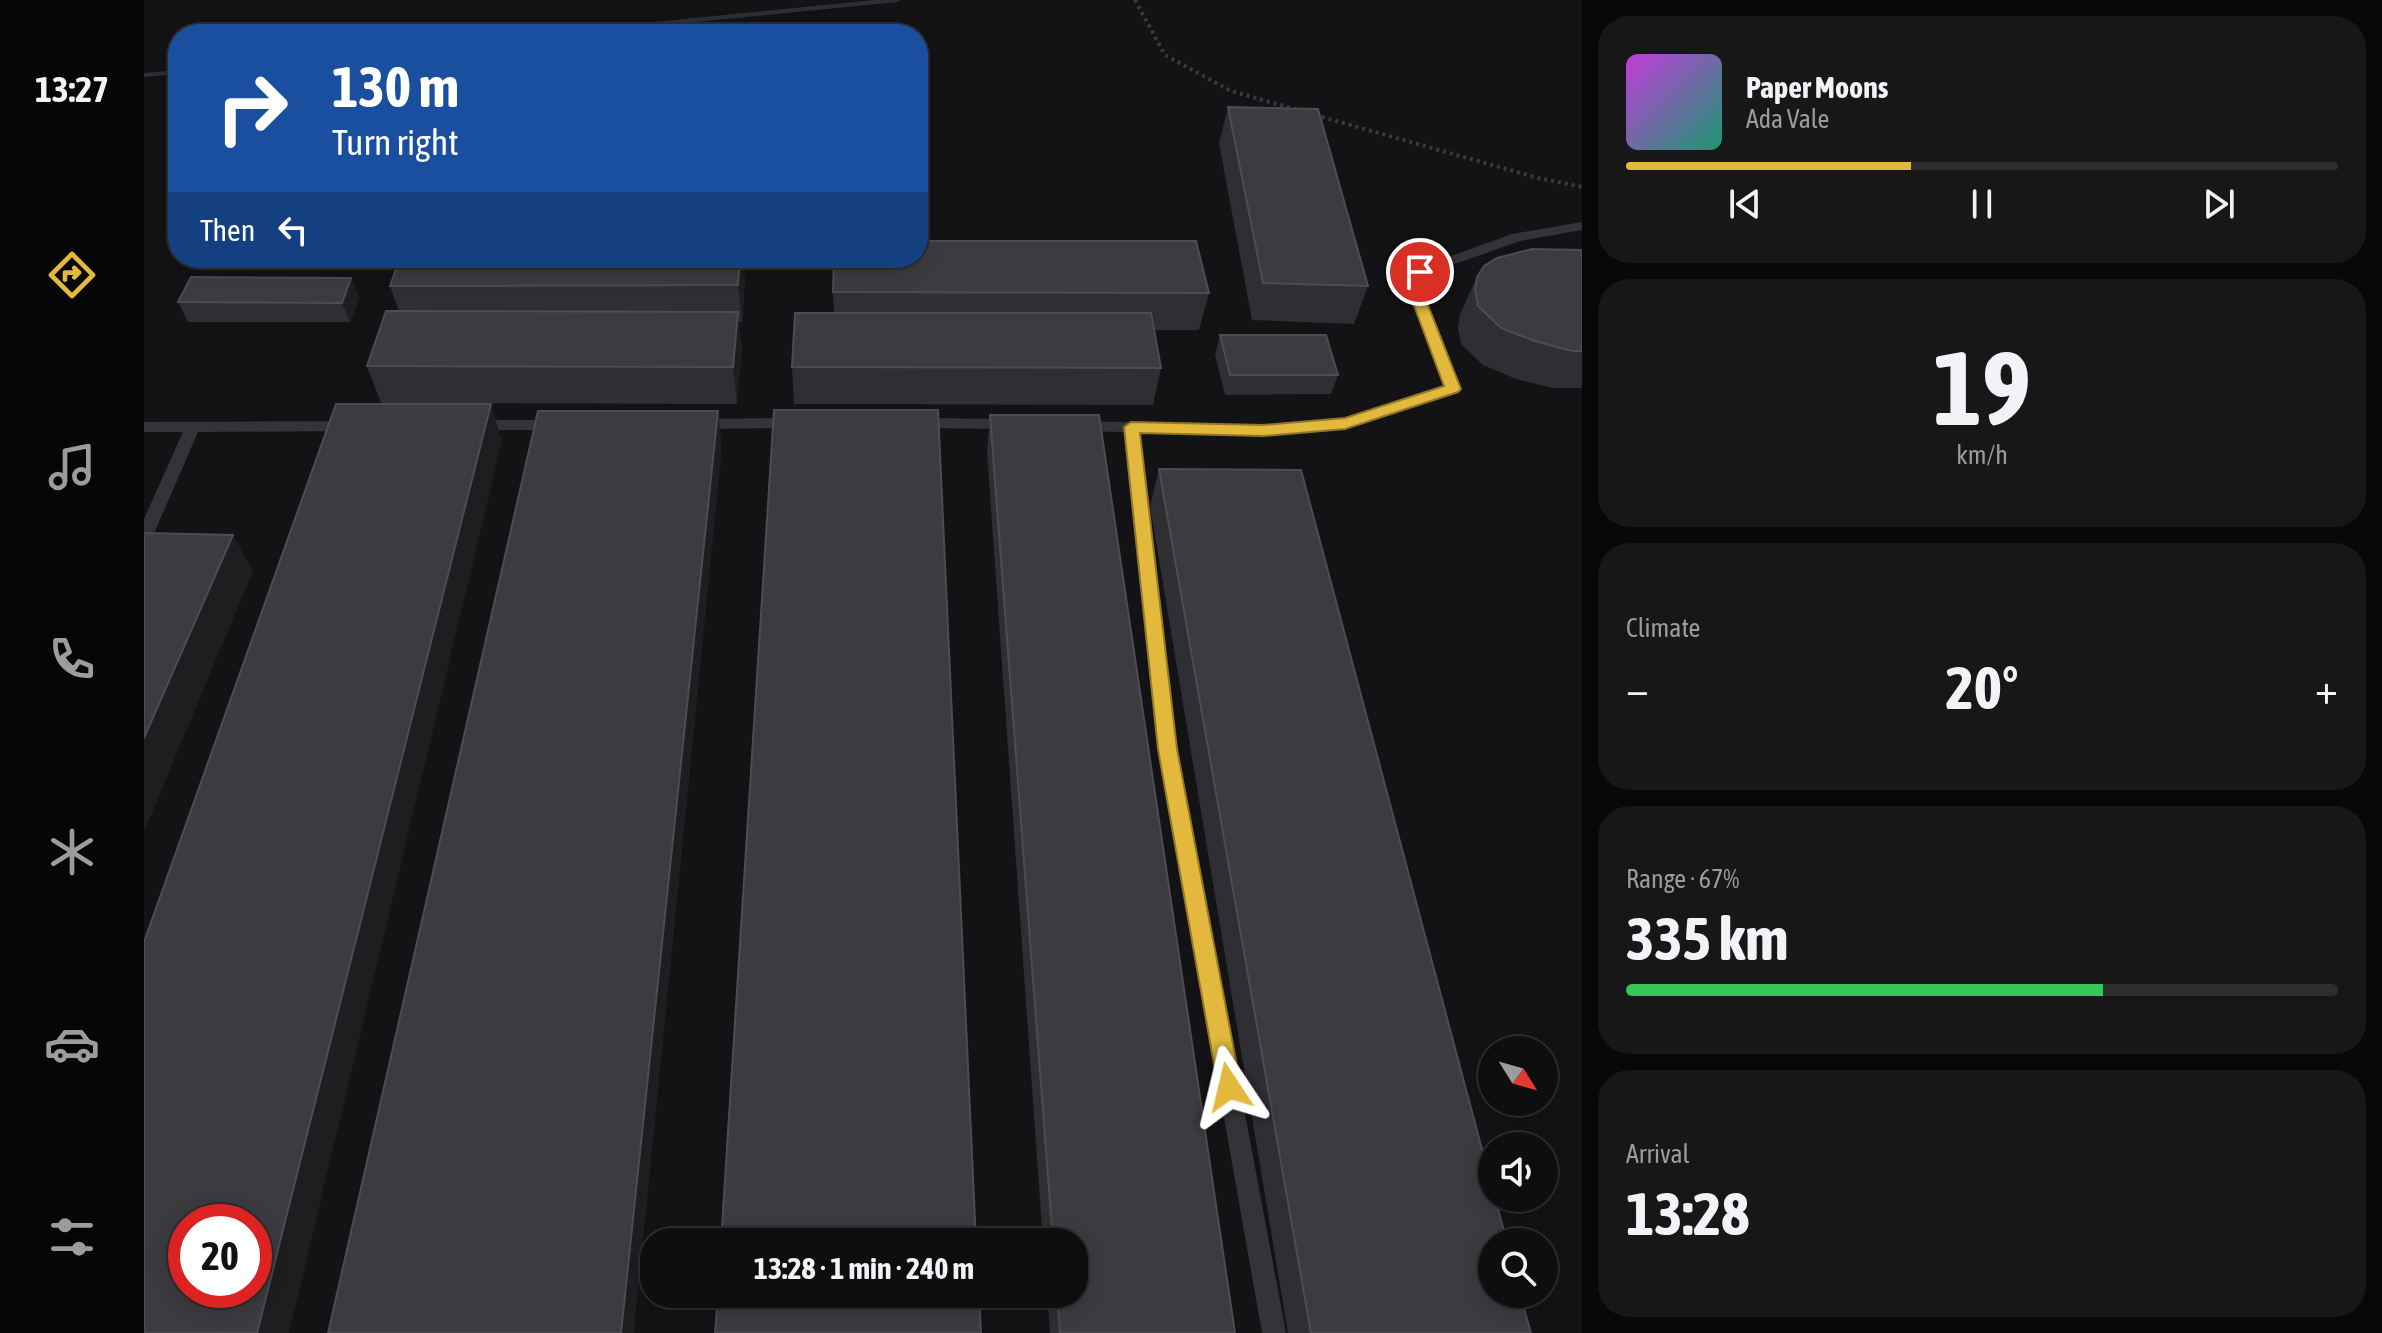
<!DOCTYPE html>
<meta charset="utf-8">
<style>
:root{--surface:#0e0e0f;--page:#171718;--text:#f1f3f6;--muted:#9b9c9e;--line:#2e2e2f;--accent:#e2b93d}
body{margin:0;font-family:"Asap Condensed",sans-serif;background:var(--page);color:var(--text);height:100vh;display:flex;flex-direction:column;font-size:30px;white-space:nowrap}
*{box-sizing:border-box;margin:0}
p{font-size:26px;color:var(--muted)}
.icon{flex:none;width:44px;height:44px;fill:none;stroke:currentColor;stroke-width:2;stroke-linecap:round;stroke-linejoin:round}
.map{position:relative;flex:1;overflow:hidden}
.sheet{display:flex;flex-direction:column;gap:16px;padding:16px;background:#080808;width:800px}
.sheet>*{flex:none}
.top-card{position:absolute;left:24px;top:24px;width:760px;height:244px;border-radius:32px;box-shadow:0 4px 20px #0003,0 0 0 2px var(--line);background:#1a4fa0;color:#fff;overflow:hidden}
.needle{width:52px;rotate:127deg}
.tools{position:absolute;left:1334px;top:1036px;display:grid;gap:16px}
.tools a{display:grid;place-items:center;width:80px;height:80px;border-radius:50%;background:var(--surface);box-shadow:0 4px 20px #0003,0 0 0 2px var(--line);font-size:40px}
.speed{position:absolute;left:24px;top:1204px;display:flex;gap:16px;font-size:40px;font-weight:700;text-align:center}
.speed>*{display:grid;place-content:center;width:104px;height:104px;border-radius:50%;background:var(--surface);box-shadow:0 4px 20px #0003,0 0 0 2px var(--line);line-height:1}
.speed .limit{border:12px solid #d22;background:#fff;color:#111}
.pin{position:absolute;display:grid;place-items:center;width:68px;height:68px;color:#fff;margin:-34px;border:4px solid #fff;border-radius:50%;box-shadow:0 2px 8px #0007}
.me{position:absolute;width:88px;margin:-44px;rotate:350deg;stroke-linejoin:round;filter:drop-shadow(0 0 6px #0008)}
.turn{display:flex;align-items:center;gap:28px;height:168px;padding:0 32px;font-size:36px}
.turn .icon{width:104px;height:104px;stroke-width:2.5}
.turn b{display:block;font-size:56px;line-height:68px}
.then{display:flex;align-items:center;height:76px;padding:0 32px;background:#0003;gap:16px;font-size:30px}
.big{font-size:60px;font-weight:700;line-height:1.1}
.sheet .widget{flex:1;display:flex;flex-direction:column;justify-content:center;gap:12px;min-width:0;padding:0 28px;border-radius:32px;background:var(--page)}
.sheet .dial{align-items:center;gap:0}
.dial b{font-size:104px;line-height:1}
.song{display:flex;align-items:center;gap:24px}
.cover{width:96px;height:96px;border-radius:12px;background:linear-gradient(135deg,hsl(290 70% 55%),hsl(160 70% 35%))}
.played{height:8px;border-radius:4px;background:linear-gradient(90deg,var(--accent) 40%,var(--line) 40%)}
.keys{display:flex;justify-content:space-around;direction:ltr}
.heat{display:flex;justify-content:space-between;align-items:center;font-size:44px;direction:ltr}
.charge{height:12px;border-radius:6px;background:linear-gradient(90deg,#34c759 67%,var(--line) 0)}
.trip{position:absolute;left:496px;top:1228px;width:448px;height:80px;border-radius:32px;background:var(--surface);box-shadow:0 4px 20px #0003,0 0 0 2px var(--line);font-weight:700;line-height:80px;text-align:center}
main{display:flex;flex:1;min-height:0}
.tabs{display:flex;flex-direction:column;width:144px;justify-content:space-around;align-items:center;background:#060606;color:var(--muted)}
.tabs .icon{width:56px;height:56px}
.tabs .on{color:var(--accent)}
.tabs b{font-size:36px;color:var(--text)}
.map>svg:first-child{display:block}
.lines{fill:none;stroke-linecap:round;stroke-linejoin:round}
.stream{fill:#2a3036;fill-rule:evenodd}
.path{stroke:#3a3b3f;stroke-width:4;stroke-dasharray:3 4;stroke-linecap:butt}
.lane{fill:#343438;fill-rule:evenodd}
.wall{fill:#2f2e32}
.shaded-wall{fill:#1e1d20}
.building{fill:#3c3b40;stroke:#4c4c52;stroke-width:2;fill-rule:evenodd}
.route{fill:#e2b93d;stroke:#937828;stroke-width:2}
</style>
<main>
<nav class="tabs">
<b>13:27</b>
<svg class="icon on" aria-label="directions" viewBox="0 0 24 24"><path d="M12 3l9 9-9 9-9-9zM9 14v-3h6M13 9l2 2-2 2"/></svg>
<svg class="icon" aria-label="music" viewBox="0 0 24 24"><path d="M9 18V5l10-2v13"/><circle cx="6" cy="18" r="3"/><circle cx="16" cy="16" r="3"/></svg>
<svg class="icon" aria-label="phone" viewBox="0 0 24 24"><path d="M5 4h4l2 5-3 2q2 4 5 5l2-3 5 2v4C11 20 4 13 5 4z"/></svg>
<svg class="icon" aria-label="climate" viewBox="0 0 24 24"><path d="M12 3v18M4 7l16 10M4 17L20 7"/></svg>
<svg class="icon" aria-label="car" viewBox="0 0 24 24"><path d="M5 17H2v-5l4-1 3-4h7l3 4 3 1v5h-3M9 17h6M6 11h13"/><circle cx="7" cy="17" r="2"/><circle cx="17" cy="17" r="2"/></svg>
<svg class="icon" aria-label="filters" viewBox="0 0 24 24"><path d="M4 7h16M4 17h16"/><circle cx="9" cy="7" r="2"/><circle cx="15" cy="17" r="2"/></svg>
</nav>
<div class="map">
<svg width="1438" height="1333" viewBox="0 0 1438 1333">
<rect width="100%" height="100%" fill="#131214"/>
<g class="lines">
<g class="stream">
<path d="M 730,0 L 757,0 L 753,2 L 432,34 L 405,34 L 409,32 Z"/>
<path d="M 34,70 L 34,74 L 0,77 L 0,73 Z"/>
</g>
<g class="path">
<path d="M 991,0 L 1021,55 L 1087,91 L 1154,110"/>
<path d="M 1171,115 L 1394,178 L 1438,187"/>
</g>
<g class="lane">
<path d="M 1438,222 L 1438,230 L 1376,241 L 1283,274 L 1280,295 L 1317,389 L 1314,393 L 1201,428 L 1119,435 L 995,433 L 1033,749 L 1142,1333 L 1118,1333 L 1015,749 L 980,432 L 932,431 L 924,426 L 932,421 L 1119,425 L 1200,418 L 1300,386 L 1266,295 L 1271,269 L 1368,234 Z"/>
<path d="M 654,418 L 662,423 L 654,428 L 552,429 L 544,424 L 552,419 Z"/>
<path d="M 772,418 L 870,419 L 878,424 L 870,429 L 772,428 L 764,423 Z"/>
<path d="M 332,420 L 414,420 L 422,425 L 414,430 L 332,430 L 324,425 Z"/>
<path d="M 206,421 L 214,426 L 206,431 L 54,432 L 8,538 L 0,544 L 0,519 L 39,432 L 0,432 L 0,422 Z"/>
</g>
</g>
<g class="wall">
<path d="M 1084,107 L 1224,286 L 1210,324 L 1108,320 L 1075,143 Z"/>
<path d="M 1438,250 L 1438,388 L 1408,388 L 1372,379 L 1339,365 L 1317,344 L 1314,327 L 1316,314 L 1333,277 Z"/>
<path d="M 601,277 L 598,322 L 595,322 L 598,349 L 593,404 L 237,403 L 223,366 L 255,311 L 246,286 Z"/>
<path d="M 207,278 L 215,298 L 206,322 L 44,322 L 34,302 Z"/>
<path d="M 689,292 L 1065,293 L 1055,330 L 1010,330 L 1017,368 L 1009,405 L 650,404 L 648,367 L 690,313 Z"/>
<path d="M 1076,335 L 1194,375 L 1187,394 L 1081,395 L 1071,355 Z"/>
<path d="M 846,415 L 1091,1333 L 906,1333 L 903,1294 L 930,1294 L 930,1242 L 899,1242 L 843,452 Z"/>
<path d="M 1015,469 L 1387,1333 L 1144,1333 L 1006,506 Z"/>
</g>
<g class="shaded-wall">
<path d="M 596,258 L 599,258 L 601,277 L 598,322 L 594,285 Z"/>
<path d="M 207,278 L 215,298 L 206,322 L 198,303 Z"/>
<path d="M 594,312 L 598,349 L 593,404 L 589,367 Z"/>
<path d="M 347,404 L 358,441 L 145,1333 L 113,1333 Z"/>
<path d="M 574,411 L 578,448 L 490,1333 L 477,1333 Z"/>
<path d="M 89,535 L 109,571 L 0,832 L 0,738 Z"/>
</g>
<g class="building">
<path d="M 1084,107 L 1174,109 L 1224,286 L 1119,283 Z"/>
<path d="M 774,241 L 1052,241 L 1065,293 L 689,292 L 690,258 L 774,258 Z"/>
<path d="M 1388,249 L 1438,250 L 1438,351 L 1428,351 L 1391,341 L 1357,328 L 1334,306 L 1331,290 L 1333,277 L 1340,266 L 1353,258 Z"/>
<path d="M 256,258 L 596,258 L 594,285 L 246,286 Z"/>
<path d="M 47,277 L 207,278 L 198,303 L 34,302 Z"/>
<path d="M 242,311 L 594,312 L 589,367 L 223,366 Z"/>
<path d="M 651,313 L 1007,313 L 1017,368 L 648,367 Z"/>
<path d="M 1076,335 L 1182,335 L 1194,375 L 1086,375 Z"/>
<path d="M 192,404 L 347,404 L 113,1333 L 0,1333 L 0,942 ZM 42,1222 L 110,1222 L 110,1290 L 42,1290 Z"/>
<path d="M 630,410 L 794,410 L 832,1242 L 577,1242 Z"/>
<path d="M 394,411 L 574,411 L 477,1333 L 184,1333 Z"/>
<path d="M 846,415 L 955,415 L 1091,1333 L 916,1333 L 913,1294 L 930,1294 L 930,1242 L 909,1242 Z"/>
<path d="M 1015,469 L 1157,470 L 1348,1187 L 1348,1198 L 1351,1198 L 1363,1242 L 1348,1242 L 1348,1294 L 1376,1294 L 1387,1333 L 1167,1333 Z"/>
<path d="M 0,533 L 89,535 L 0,738 Z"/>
<path d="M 574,1294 L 835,1294 L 837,1333 L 571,1333 Z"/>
</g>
<path class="route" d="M 1276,267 L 1283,272 L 1280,295 L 1317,389 L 1314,392 L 1201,429 L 1119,436 L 996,433 L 1033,749 L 1097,1087 L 1093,1095 L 1085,1098 L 1077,1095 L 1074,1087 L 1014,749 L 980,427 L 987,422 L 1119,425 L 1201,418 L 1300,386 L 1266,295 L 1269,272 Z"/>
</svg>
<div class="tools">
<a><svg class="needle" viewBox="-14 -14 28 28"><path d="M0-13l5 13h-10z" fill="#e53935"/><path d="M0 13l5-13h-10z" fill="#9b9c9e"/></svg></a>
<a><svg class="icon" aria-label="sound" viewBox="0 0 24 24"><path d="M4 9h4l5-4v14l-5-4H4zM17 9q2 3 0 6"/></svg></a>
<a><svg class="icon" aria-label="search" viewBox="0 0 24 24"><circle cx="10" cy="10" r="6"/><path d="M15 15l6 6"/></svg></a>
</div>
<div class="speed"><div class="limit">20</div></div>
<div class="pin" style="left:1276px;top:272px;background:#d93025"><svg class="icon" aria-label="arrive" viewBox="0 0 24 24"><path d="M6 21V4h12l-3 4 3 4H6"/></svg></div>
<svg class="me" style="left:1085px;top:1087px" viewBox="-20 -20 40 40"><path d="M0-17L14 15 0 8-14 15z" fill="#e2b93d" stroke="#fff" stroke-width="4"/></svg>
<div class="trip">13:28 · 1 min · 240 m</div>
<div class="top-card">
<div class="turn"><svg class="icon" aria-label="right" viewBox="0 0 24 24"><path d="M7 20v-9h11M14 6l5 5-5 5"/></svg><div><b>130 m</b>Turn right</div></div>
<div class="then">Then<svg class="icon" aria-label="left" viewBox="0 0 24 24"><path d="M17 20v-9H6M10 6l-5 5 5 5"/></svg></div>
</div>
</div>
<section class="sheet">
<div class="widget">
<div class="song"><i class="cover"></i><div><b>Paper Moons</b><p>Ada Vale</p></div></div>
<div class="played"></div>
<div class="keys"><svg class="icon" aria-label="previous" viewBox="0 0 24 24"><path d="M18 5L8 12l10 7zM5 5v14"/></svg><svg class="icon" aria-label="pause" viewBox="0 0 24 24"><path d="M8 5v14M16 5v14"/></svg><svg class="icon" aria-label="next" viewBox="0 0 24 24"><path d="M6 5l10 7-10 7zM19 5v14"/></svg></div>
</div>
<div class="widget dial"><b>19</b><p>km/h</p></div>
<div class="widget"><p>Climate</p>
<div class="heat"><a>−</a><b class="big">20°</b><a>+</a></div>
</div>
<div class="widget"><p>Range · 67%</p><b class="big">335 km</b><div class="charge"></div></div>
<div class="widget"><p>Arrival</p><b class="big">13:28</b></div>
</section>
</main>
